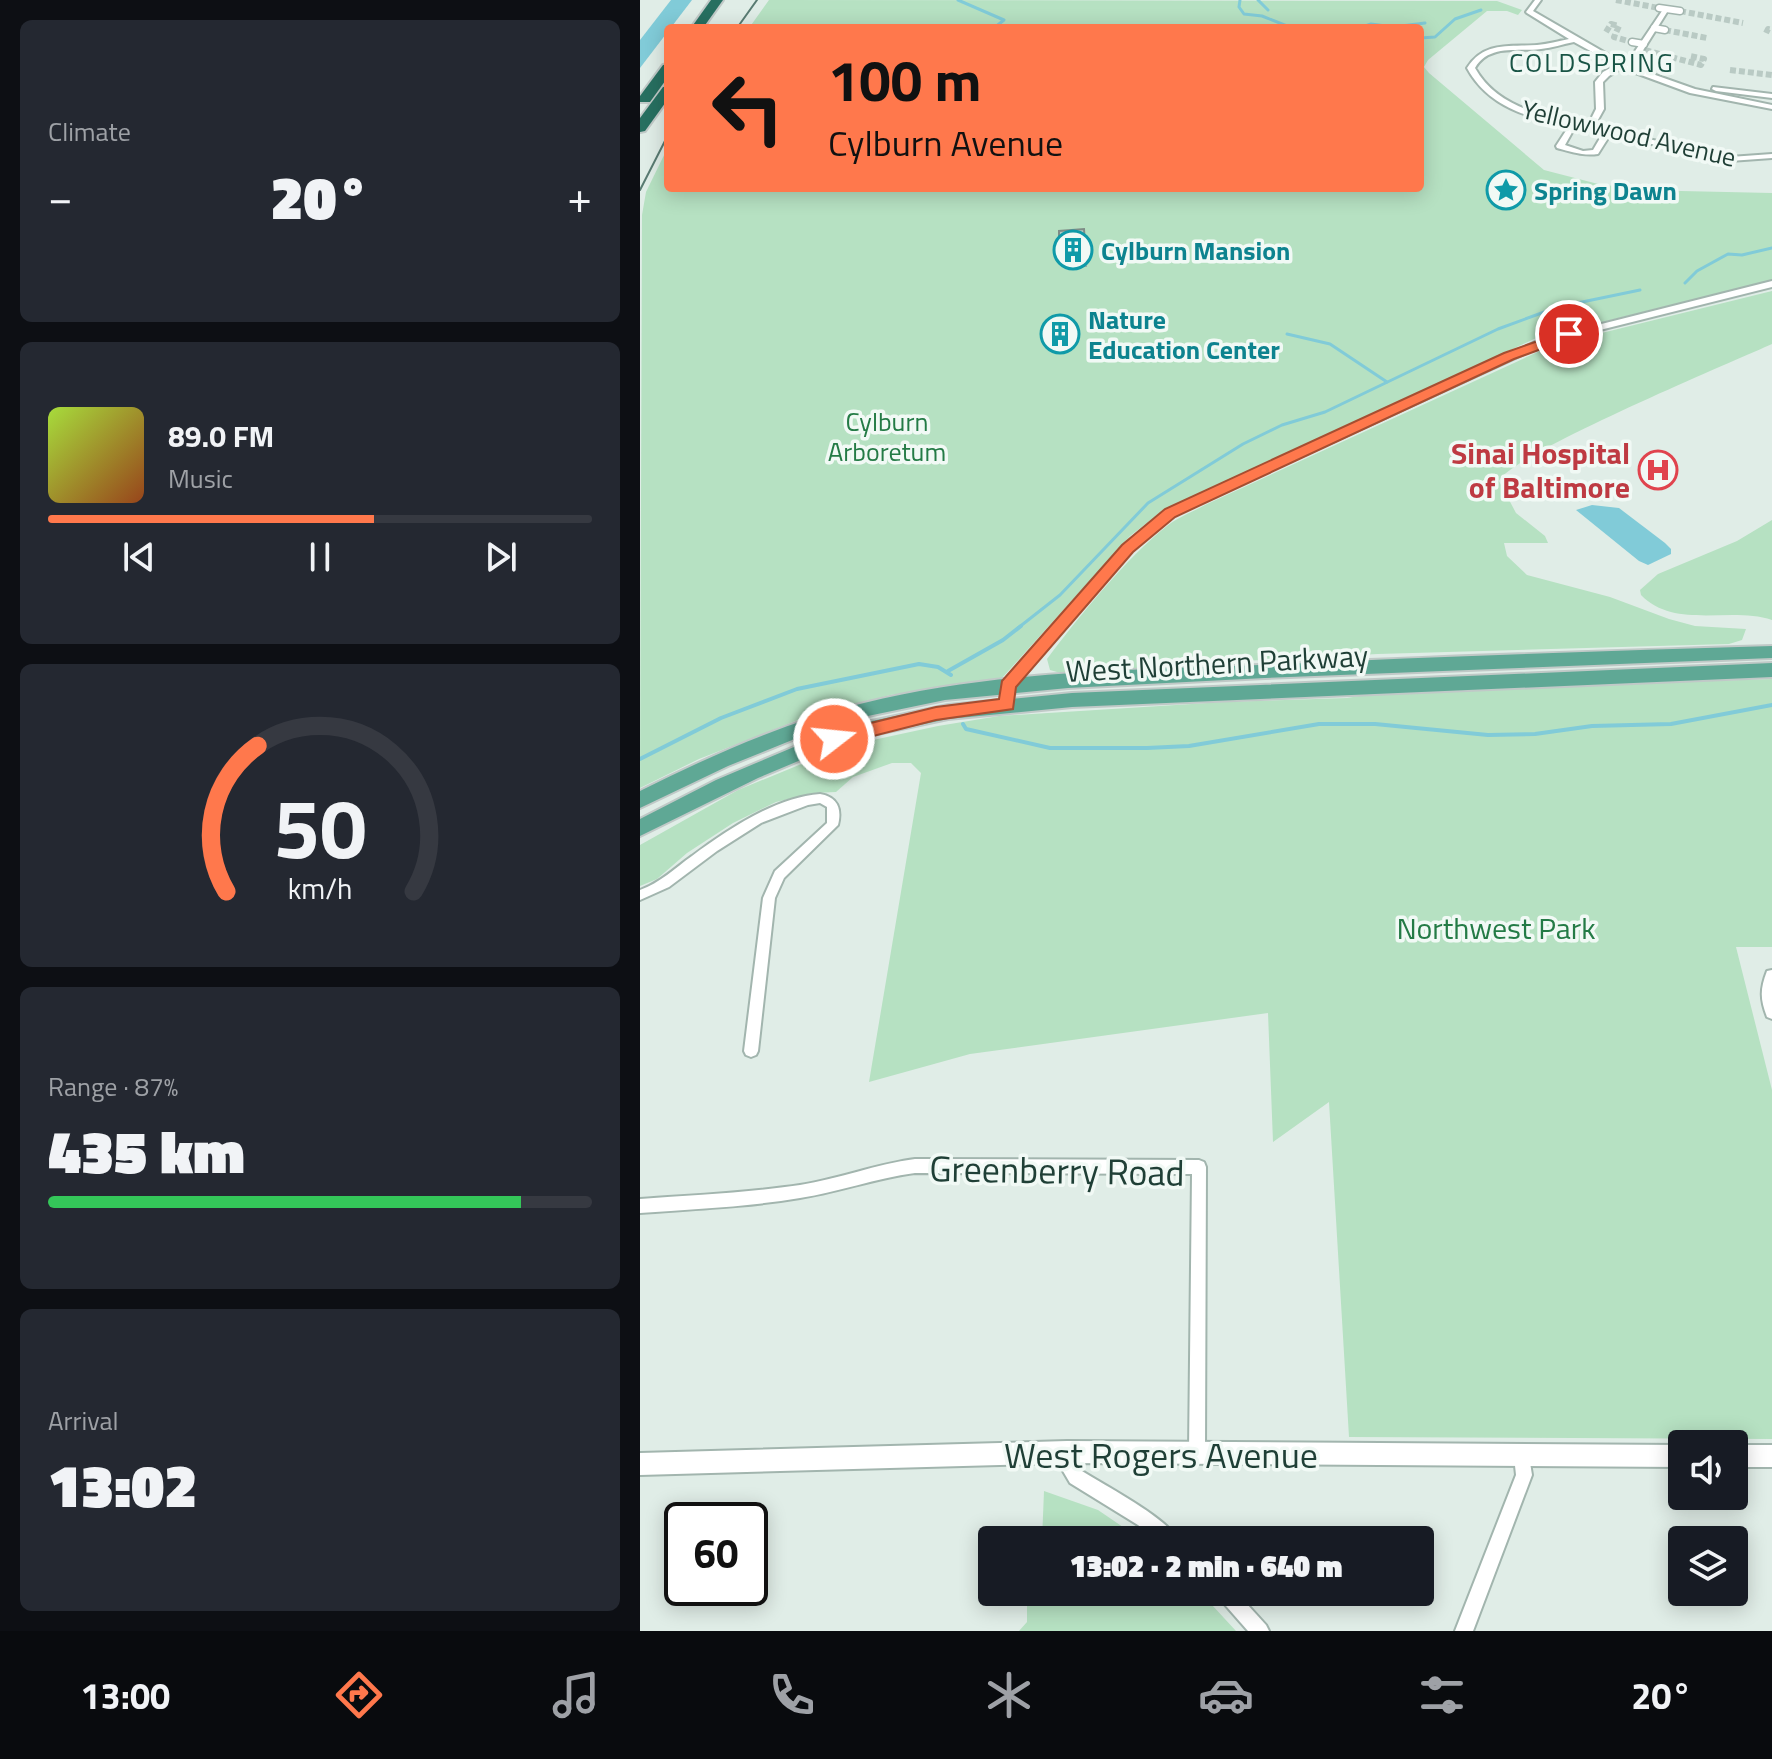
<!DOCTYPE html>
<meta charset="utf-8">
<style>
:root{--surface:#171b24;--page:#242831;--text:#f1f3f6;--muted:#9ea1a6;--line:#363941;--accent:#ff784c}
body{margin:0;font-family:"Titillium Web",sans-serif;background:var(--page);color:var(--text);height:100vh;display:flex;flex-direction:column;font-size:30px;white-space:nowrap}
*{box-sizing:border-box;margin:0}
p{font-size:26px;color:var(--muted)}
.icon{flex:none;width:44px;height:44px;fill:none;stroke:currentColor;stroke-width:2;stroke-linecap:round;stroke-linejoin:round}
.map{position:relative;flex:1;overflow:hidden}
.panel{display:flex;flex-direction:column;gap:20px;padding:20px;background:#0d0f14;width:640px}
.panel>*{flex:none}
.top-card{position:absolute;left:24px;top:24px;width:760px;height:168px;border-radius:8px;box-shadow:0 4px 20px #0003;background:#ff784c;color:#111;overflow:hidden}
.tools{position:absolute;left:1028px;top:1430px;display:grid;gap:16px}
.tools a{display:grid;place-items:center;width:80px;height:80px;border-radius:8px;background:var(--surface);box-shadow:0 4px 20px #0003;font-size:40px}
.speed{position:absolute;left:24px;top:1502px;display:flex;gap:16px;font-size:40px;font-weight:700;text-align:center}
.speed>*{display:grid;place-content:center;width:104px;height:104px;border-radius:50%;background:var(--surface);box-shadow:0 4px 20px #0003;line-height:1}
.speed .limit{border:4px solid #111;border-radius:12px;background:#fff;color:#111}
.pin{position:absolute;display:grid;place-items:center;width:68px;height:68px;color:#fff;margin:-34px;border:4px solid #fff;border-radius:50%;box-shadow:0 2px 8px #0007}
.me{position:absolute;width:88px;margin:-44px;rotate:74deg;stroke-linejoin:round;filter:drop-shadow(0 0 6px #0008)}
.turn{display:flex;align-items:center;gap:28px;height:168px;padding:0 32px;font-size:36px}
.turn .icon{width:104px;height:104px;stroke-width:2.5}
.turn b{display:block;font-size:56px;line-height:68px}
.big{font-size:60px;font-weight:800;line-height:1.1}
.panel .tile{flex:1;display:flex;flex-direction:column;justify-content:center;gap:12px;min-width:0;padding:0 28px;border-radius:12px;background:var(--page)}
.panel .dial{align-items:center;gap:0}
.dial svg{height:208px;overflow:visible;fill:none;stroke:var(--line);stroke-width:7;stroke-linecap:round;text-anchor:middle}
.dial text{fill:var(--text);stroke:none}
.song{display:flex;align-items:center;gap:24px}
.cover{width:96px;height:96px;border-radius:12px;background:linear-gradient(135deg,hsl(80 70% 55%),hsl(20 70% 35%))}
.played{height:8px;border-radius:4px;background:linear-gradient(90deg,var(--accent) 60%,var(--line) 60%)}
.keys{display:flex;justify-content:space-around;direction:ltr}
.heat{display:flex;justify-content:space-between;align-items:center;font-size:44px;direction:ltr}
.charge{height:12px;border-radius:6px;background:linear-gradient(90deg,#34c759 87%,var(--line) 0)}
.trip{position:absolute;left:338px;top:1526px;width:456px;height:80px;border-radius:8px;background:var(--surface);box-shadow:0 4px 20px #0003;font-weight:800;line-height:80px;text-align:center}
.tabs{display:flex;height:128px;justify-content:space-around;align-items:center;background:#090b0e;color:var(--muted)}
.tabs .icon{width:56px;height:56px}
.tabs .selected{color:var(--accent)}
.tabs b{font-size:36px;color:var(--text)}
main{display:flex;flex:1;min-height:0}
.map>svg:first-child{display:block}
.green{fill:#b6e1c2}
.water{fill:#81cbd8}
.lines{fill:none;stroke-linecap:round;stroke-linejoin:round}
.stream-far1{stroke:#81cbd8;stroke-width:3}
.stream{stroke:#81cbd8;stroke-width:4}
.pedestrian-tunnel{stroke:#b9cac4;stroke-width:6;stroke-dasharray:6 3;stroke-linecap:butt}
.pedestrian-casing{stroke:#a2b5ae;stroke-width:9}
.minor-casing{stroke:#a2b5ae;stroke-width:4}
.tertiary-casing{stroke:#a2b5ae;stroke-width:4}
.primary-casing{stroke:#c0c9c7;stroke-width:4}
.motorway-casing{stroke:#c0c9c7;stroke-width:4}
.pedestrian{stroke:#fff;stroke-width:6}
.minor{fill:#fff;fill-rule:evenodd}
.tertiary{fill:#fff;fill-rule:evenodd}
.primary{fill:#5fa895;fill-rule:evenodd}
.motorway{fill:#276f60;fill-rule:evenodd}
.tram{stroke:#597b72;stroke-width:2}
.wall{fill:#9caca5}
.building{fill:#b5c8c0;stroke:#7f8c86;stroke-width:2}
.route{fill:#ff784c;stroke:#a64e31;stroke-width:2}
.labels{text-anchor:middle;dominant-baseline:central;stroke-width:7;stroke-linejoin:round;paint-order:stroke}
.far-neighbourhood-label{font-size:26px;letter-spacing:2px;fill:#185445;stroke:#f1f9f5}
.far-street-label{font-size:26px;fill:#1f3f36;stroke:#f1f9f5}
.far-culture-label{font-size:26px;font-weight:bold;fill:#0d838f;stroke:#f1f9f5;text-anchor:start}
.far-park-label{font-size:26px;fill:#247b46;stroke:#f1f9f5}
.health-label{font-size:30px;font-weight:bold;fill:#be3a42;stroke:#f1f9f5;text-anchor:end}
.street-label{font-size:30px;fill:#1f3f36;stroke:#f1f9f5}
.park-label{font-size:30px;fill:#247b46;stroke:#f1f9f5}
.near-street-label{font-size:36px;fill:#1f3f36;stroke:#f1f9f5}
</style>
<main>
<section class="panel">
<div class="tile"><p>Climate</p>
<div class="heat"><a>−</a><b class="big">20°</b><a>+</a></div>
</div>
<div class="tile">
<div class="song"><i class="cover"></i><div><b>89.0 FM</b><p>Music</p></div></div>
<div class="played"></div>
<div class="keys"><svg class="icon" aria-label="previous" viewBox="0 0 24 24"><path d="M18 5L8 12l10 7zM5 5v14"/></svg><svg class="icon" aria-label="pause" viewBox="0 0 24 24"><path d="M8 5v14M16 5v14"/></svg><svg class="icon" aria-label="next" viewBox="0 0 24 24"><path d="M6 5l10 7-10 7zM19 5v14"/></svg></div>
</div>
<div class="tile dial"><svg viewBox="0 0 100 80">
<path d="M14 69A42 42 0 1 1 86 69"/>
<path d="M14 69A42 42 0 0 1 26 13" stroke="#ff784c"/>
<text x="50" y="56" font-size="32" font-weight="700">50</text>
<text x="50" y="72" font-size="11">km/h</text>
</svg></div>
<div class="tile"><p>Range · 87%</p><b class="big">435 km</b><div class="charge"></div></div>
<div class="tile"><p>Arrival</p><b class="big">13:02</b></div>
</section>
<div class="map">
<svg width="1132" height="1631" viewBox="0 0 1132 1631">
<rect width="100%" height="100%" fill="#e0ede7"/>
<g class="green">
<path d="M 129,0 L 857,1 L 882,10 L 878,15 L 867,11 L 847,11 L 788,60 L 784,67 L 789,73 L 904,170 L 962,185 L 1041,191 L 1132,193 L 1132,280 L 894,339 L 521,512 L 490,536 L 362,678 L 250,695 L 158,720 L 59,759 L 0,788 L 2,215 L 6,192 L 28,147 L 28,188 L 780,188 L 780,28 L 109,28 Z"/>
<path d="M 1132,291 L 1132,344 C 1092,362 870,455 859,481 L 876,513 L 905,536 L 908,543 L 864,543 L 867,556 L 887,575 L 970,597 L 1029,619 L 1055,626 L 1106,629 L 1102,640 L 1089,644 L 738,654 L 543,664 L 424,674 L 410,670 L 407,659 C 437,619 488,556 527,526 C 538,517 553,512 565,505 L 913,345 Z"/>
<path d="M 1132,520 L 1132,620 C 1091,606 1035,630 1001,595 L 1000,590 L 1018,574 L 1097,541 Z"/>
<path d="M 1132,679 L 1132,947 L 1096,947 L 1132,1090 L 1132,1439 L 709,1437 L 689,1102 L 633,1142 L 628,1013 L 330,1054 L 229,1082 L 281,773 L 271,763 L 252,763 L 213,777 L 196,792 L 174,793 L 136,802 L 93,823 L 47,853 L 17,879 L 0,886 L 0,845 L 98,790 L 159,765 L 233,740 L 298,726 L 359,716 L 584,702 L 707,698 L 749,691 Z"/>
<path d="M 404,1491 L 458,1510 L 502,1540 L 402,1540 Z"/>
<path d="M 387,1592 L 560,1592 L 596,1631 L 379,1631 L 387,1622 Z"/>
</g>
<g class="water">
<path d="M 31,0 L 52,0 L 0,68 L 0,40 Z"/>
<path d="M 952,505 L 979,508 L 1025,543 L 1031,549 L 1031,554 L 1008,565 L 999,561 L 936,510 Z"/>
</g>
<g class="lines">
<g class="stream-far1">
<path d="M 318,0 L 364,20 L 354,28"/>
<path d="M 600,0 L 599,7 L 604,14 L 622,16 L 652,28"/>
<path d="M 618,0 L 628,10"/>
<path d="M 719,28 L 731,24 L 753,27 L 785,23"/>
<path d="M 780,38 L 795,37 L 815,19 L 841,10"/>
<path d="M 1045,283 L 1057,271 L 1088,254 L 1102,255 L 1132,248"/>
<path d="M 647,334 L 690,344 L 747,382"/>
<path d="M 378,628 L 420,595 L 508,503 L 603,444 L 642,425 L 685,412 L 858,329 L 918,307 L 1000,290"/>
</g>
<g class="stream">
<path d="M 308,671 L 363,640 L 381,626"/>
<path d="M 323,724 L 326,729 L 410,748 L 507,748 L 549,746 L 679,724 L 735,724 L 848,735 L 895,734 L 952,726 L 1031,724 L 1132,705"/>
<path d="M 0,759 L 81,718 L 157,689 L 279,664 L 298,667 L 311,675"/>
</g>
<g class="pedestrian-tunnel">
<path d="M 976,0 L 1019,8"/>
<path d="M 1040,11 L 1103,23"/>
<path d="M 1025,30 L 1067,38"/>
<path d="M 966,32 L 971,24 L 979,26 L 974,37 L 992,42"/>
<path d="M 1126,33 L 1128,29 L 1132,30"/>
<path d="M 1005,50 L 1061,65 L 1064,59 L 1050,56"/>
<path d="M 1090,70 L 1132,75"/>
</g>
<defs>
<g id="pedestrian">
<path d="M 1019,8 L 1040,11"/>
<path d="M 1014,28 L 1025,30"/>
<path d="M 992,42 L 1004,44"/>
</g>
<g id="minor">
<path d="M 895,0 L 901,0 L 893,11 L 981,62 L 991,57 L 1024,8 L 1028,8 L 1029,9 L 997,60 L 987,65 L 1055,89 L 1132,105 L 1132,109 L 1050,93 L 982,68 L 969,76 L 963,82 L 964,109 L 954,127 L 1090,157 L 1132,154 L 1132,158 L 1090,161 L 970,135 L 958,154 C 943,156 932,152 917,148 L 916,146 L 929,126 C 888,117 849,108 827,68 C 844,41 870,47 897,45 C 908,44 918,41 929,39 L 887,13 L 886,12 ZM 934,42 L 976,65 L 963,72 L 955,82 L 956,109 L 948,125 C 906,116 858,109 835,68 C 849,44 878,52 901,49 C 912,48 923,44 934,42 ZM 935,127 L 963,133 L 953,150 L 943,151 L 925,145 Z"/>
<path d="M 1073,87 L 1132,94 L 1132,98 L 1076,91 L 1072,89 Z"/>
<path d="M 1132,281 L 1132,287 L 908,343 L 534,515 L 492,550 L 374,686 L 371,707 L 367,708 L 361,704 L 364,682 L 484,546 L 526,511 L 902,339 Z"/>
<path d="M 180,794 C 198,797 202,809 198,825 L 144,878 L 135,898 L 118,1051 L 116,1055 L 111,1057 L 106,1055 L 104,1051 L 123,898 L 135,871 L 187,823 L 187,807 L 180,803 L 168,805 L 121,823 L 77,851 L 29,887 L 0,900 L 0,890 C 20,883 35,868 52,856 C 87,830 136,797 180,794 Z"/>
<path d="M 1132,970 L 1132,1019 L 1127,1017 C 1120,999 1120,989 1127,971 Z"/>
<path d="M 275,1159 L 559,1160 L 564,1162 L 566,1167 L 565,1452 L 563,1458 L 557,1460 L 551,1458 L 549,1452 L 552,1174 L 275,1173 C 236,1178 199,1192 160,1198 C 107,1207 53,1209 0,1213 L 0,1199 C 53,1195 107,1193 160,1185 C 199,1179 236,1164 275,1159 Z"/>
<path d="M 427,1444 L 433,1446 L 436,1463 L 442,1471 C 464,1485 529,1519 538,1540 L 517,1540 L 498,1525 L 430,1483 L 420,1466 L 419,1452 L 421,1446 Z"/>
<path d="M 882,1448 L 888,1450 L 892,1475 L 833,1631 L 815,1631 L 876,1475 L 874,1456 L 876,1450 Z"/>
<path d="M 576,1592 L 596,1592 L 626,1625 L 629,1631 L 608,1631 L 579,1598 Z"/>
</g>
<g id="tertiary">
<path d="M 427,1441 L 1042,1445 L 1042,1467 L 427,1463 L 0,1475 L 0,1453 Z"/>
<rect x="1094" y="1445" width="38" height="22"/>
</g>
<g id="primary">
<path d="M 1132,646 L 1132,658 L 625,678 L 428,688 L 305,700 L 223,717 L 172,732 L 88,766 L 0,808 L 0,791 C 72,755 146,722 224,703 C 360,669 504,670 644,664 C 806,656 969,651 1132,646 Z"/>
<path d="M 1132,663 L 1132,677 L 432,707 L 308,719 L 228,736 L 175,754 L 118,778 L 0,836 L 0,819 L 76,780 L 161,744 L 227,722 L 308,705 L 432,693 Z"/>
</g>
<g id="motorway">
<path d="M 71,0 L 83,0 L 63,28 L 51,28 Z"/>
<path d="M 28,64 L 28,77 L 10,102 L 0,102 L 0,96 L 23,65 Z"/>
<path d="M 28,86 L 28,99 L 5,131 L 0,132 L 0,118 L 23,87 Z"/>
</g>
</defs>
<use href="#pedestrian" class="pedestrian-casing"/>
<use href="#minor" class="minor-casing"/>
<use href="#tertiary" class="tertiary-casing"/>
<use href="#primary" class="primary-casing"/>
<use href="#motorway" class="motorway-casing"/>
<use href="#pedestrian" class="pedestrian"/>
<use href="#minor" class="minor"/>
<use href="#tertiary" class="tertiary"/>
<use href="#primary" class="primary"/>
<use href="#motorway" class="motorway"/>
<g class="tram">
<path d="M 97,28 L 117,0"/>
<path d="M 0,190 L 28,135"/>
</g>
</g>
<g class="wall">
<path d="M 735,188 L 751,188 L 746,192 Z"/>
<path d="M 444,229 L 447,267 L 437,267 L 432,254 L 420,253 L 419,231 Z"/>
<path d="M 427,327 L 426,347 L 414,347 L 413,338 Z"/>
</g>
<g class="building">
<path d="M 444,229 L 446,258 L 436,258 L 431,245 L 419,244 L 419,231 Z"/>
<path d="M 426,318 L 425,338 L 413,338 L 413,319 Z"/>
</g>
<path class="route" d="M 929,330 L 936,334 L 934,337 L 874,359 L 535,517 L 493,552 L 376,687 L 373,709 L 296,720 L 194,746 L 186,739 L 194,732 L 296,707 L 359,699 L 362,681 L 482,545 L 525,509 L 864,353 Z"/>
<defs>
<symbol id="sight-ring" viewBox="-11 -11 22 22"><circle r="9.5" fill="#f1f9f5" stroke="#0f9aa8" stroke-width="1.5"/><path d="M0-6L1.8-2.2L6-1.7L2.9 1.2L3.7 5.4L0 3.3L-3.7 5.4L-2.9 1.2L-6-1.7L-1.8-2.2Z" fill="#0f9aa8"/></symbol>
<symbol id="building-ring" viewBox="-11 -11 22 22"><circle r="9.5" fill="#f1f9f5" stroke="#0f9aa8" stroke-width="1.5"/><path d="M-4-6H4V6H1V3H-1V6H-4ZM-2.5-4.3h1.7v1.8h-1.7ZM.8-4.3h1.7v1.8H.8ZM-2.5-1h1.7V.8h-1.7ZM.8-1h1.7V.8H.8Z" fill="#0f9aa8"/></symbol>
<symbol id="hospital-ring" viewBox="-11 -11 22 22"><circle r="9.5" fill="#f1f9f5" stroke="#e0444e" stroke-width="1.5"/><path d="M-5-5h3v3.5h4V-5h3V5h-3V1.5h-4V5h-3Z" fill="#e0444e"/></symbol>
</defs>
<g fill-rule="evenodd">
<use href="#sight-ring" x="844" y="168" width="44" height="44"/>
<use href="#building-ring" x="411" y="228" width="44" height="44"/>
<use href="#building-ring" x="398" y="312" width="44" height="44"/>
<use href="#hospital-ring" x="996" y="448" width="44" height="44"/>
</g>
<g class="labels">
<g class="far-neighbourhood-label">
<text x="952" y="62">COLDSPRING</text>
</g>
<g class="far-street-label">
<text transform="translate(989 133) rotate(13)">Yellowwood Avenue</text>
</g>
<g class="far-culture-label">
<text x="894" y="190">Spring Dawn</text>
<text x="461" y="250">Cylburn Mansion</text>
<text x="448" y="319">Nature<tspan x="448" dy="30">Education Center</tspan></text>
</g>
<g class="far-park-label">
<text x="247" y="421">Cylburn<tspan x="247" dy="30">Arboretum</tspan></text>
</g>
<g class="health-label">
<text x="990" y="453">Sinai Hospital<tspan x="990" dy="34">of Baltimore</tspan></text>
</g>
<g class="street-label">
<text transform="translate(577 663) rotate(-3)">West Northern Parkway</text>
</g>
<g class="park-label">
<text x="856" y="928">Northwest Park</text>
</g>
<g class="near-street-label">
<text transform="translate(417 1170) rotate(1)">Greenberry Road</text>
<text x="521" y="1454">West Rogers Avenue</text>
</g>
</g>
</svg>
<div class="tools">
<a><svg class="icon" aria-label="sound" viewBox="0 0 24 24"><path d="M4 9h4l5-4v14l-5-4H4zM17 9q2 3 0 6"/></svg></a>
<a><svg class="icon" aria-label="layers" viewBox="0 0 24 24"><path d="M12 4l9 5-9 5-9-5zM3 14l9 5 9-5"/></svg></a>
</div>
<div class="speed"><div class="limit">60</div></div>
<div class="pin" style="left:929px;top:334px;background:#d93025"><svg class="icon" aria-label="arrive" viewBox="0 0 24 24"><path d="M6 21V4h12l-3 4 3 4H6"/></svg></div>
<svg class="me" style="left:194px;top:739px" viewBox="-20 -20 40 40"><circle r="17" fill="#ff784c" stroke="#fff" stroke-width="3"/><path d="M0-11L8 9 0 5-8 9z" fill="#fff"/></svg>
<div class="trip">13:02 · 2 min · 640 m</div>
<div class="top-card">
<div class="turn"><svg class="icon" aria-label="left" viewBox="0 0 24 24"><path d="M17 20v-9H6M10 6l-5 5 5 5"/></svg><div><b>100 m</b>Cylburn Avenue</div></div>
</div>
</div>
</main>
<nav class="tabs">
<b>13:00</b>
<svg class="icon selected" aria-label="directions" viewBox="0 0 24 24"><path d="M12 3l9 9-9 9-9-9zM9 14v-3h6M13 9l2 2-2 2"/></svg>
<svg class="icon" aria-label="music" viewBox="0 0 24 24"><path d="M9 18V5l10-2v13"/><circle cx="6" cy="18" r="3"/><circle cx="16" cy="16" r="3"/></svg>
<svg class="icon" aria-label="phone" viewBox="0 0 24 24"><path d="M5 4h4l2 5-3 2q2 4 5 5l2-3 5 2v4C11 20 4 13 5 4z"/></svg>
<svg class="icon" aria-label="climate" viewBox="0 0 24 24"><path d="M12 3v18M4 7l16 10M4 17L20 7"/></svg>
<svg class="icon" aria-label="car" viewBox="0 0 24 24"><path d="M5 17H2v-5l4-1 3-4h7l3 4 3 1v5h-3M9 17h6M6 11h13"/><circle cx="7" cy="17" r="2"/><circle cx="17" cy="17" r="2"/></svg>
<svg class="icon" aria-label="filters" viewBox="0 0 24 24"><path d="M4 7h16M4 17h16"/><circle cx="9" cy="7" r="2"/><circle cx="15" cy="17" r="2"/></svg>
<b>20°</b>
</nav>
